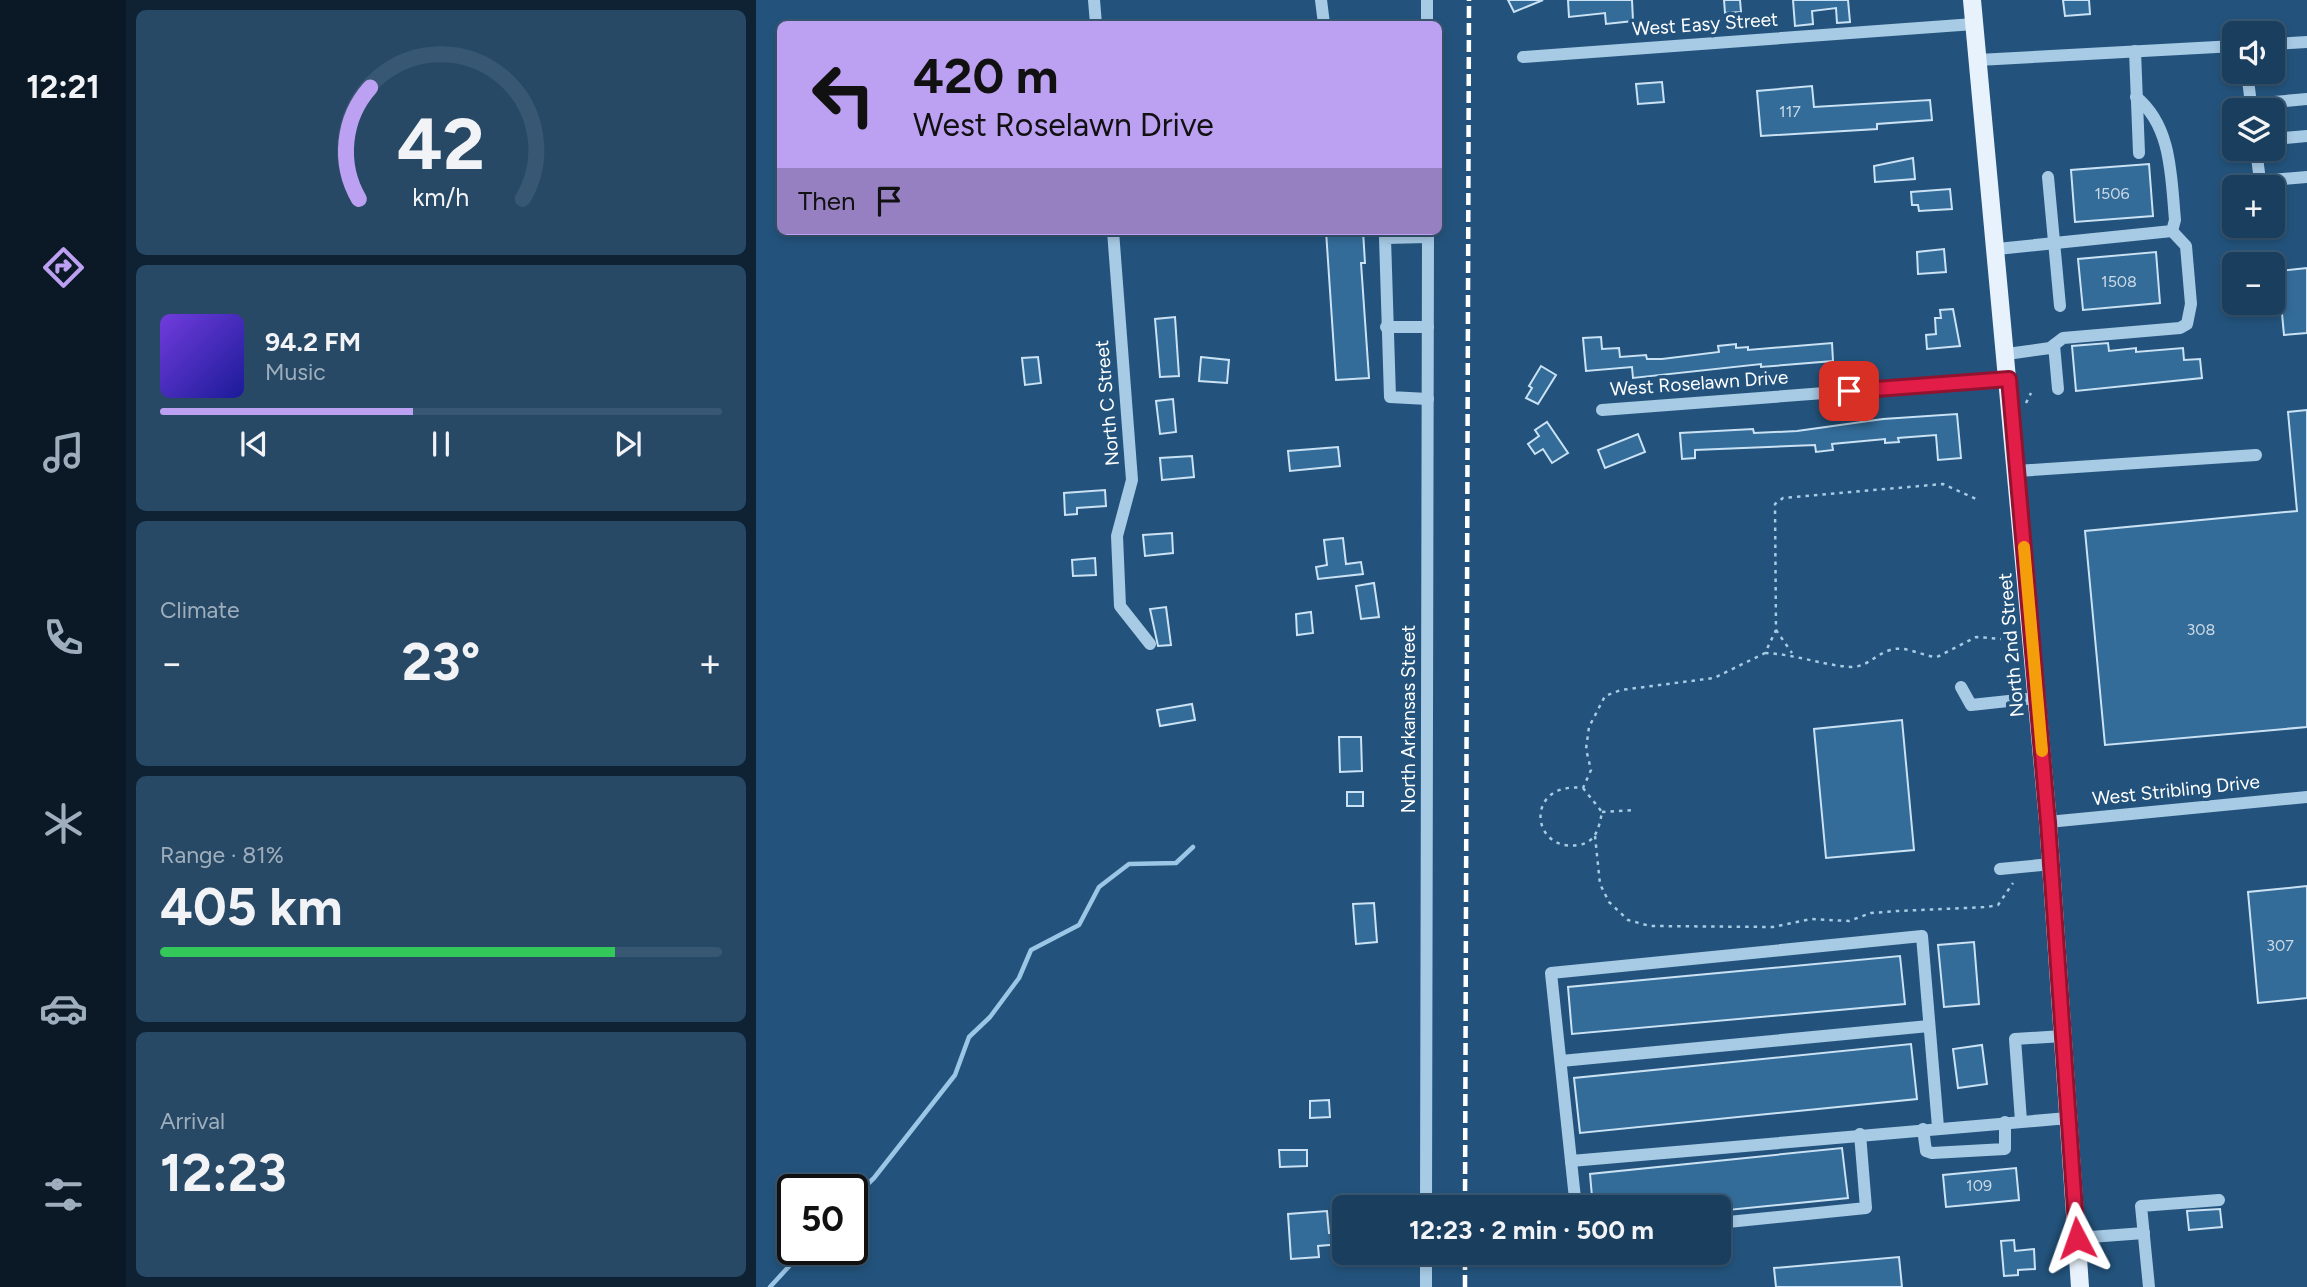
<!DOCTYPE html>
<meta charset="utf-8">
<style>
:root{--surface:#1a3e5d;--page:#274966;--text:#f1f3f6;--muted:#9faebc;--line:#385772;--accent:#bca0f2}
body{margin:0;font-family:Figtree,sans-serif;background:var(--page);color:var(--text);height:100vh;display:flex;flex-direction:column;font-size:26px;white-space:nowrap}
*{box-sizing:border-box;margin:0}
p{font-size:23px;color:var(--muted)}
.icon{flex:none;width:38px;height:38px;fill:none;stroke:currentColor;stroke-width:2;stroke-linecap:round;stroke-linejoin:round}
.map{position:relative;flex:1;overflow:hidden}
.side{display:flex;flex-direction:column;gap:10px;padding:10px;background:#0e2233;width:630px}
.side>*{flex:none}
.top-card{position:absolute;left:21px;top:21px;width:665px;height:214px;border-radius:10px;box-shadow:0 4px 10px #0003,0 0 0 2px var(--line);background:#bca0f2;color:#111;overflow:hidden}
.buttons{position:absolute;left:1466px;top:21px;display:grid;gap:14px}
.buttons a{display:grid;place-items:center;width:63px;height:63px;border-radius:10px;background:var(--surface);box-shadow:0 4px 10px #0003,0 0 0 2px var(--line);font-size:35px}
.speed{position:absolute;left:21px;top:1174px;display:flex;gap:14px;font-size:35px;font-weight:700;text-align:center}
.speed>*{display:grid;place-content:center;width:91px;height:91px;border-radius:50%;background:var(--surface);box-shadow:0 4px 10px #0003,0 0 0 2px var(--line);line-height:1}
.speed .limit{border:4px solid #111;border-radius:10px;background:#fff;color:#111}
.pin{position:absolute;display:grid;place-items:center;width:60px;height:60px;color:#fff;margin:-30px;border-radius:14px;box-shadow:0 4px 10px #0006}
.me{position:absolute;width:77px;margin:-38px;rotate:356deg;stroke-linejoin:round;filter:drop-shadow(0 0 5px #0008)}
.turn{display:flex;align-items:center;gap:24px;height:147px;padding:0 21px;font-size:32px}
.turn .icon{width:91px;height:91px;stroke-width:2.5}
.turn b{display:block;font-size:49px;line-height:60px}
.then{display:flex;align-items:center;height:66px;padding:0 21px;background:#0003;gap:14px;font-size:26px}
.big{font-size:52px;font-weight:700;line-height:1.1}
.side .card{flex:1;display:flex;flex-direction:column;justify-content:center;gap:10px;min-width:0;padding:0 24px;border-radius:10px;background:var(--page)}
.side .dial{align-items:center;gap:0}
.dial svg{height:182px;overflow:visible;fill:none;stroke:var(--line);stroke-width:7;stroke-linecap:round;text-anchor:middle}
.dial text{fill:var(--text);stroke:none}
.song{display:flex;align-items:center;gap:21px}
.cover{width:84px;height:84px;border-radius:10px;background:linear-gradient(135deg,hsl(260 70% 55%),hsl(240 70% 35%))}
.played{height:7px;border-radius:4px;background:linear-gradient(90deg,var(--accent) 45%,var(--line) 45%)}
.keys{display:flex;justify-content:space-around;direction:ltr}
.heat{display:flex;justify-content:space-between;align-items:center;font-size:38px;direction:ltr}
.charge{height:10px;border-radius:5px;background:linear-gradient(90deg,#34c759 81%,var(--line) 0)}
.trip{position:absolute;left:576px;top:1195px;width:399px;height:70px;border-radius:10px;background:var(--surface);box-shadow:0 4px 10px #0003,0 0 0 2px var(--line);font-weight:700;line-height:70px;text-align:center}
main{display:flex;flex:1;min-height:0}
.tabs{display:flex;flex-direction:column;width:126px;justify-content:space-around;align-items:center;background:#0a1925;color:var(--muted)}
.tabs .icon{width:49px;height:49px}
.tabs .on{color:var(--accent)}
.tabs b{font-size:32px;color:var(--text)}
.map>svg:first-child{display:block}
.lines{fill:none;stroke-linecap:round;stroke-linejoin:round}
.stream{stroke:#9bc6e6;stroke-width:4.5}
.building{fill:#336c99;stroke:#cae2f4;stroke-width:2}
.path{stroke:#a7cae5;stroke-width:2.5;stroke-dasharray:3.5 5;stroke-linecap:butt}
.minor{stroke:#a7cae5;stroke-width:12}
.major{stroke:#e8f2fd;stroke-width:18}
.rail{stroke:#fff;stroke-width:4.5;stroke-dasharray:12 5;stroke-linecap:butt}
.route-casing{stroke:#92132f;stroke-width:18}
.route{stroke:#e11d48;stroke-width:12}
.slow{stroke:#f59e0b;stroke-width:12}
.labels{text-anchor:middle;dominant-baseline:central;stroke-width:7;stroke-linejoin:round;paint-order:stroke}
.number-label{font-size:16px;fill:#ccdae6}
.street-label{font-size:19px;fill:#fff;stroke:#23537c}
</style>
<main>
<nav class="tabs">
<b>12:21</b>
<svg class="icon on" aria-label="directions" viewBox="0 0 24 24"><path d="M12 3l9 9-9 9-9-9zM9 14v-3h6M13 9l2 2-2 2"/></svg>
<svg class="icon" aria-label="music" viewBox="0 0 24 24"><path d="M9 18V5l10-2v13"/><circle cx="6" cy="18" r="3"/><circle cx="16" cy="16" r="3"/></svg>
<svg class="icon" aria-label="phone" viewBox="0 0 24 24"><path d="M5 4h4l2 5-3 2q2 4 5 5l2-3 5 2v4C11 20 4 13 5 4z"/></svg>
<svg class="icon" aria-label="climate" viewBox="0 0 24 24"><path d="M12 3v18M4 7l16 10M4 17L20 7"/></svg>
<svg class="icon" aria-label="car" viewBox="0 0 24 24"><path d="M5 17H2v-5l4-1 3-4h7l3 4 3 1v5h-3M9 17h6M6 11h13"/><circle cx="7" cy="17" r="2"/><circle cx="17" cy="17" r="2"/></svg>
<svg class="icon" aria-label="filters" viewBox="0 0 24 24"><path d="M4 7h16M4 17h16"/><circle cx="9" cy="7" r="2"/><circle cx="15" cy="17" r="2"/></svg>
</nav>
<section class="side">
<div class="card dial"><svg viewBox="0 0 100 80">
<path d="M14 69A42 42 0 1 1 86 69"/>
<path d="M14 69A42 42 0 0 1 19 20" stroke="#bca0f2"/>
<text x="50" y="56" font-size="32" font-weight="700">42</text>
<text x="50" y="72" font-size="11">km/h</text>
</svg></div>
<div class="card">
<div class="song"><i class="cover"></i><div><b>94.2 FM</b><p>Music</p></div></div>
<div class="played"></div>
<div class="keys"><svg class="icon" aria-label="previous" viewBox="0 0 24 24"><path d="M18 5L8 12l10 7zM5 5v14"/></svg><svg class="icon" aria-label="pause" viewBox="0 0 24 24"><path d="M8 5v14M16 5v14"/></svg><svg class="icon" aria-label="next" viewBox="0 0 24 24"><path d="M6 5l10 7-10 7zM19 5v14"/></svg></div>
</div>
<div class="card"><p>Climate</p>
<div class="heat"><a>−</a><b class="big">23°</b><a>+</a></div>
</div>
<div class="card"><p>Range · 81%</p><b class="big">405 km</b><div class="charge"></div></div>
<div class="card"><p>Arrival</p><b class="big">12:23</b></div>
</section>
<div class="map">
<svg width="1551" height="1287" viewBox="0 0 1551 1287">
<rect width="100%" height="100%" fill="#23537c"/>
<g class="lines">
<g class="stream">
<path d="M 96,1199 L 118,1178 L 199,1075 L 213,1037 L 234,1017 L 263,978 L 275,950 L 323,925 L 343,887 L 373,864 L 420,863 L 437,847"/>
<path d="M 14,1287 L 48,1250"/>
</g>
</g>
<g class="building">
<path d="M 752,0 L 787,0 L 758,12 Z"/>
<path d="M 812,0 L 876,0 L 877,21 L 850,24 L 849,13 L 813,17 Z"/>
<path d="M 968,0 L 984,0 L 985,12 L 969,13 Z"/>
<path d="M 1037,0 L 1092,0 L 1094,22 L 1081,23 L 1080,8 L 1056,11 L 1057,24 L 1039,26 Z"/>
<path d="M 1307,0 L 1333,0 L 1334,14 L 1309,16 Z"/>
<path d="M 906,82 L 908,102 L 882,104 L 880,84 Z"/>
<path d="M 1056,86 L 1058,107 L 1174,100 L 1176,120 L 1121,124 L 1121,129 L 1005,136 L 1001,91 Z"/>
<path d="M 1157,158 L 1159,179 L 1119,182 L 1118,166 Z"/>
<path d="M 1393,164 L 1397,216 L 1319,222 L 1315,170 Z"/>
<path d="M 1194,189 L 1196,209 L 1163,211 L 1162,205 L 1156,205 L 1155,192 Z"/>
<path d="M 570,231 L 607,231 L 609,263 L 605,263 L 613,378 L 580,380 Z"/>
<path d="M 1188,249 L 1190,272 L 1162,274 L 1161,252 Z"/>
<path d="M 1400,252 L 1404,303 L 1327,310 L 1322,259 Z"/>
<path d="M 1551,268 L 1551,333 L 1528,335 L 1522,271 Z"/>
<path d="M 1197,309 L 1204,346 L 1171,349 L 1170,335 L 1180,334 L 1179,318 L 1185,318 L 1184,310 Z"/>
<path d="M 419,317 L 423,376 L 404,377 L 399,319 Z"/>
<path d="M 845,337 L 846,349 L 863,348 L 864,357 L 890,355 L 891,359 L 906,359 L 963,352 L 962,346 L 980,344 L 980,348 L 992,347 L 992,350 L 1076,343 L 1077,361 L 1005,367 L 1005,364 L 877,378 L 876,367 L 830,371 L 827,338 Z"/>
<path d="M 1352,343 L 1353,351 L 1380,348 L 1380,352 L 1427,348 L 1428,360 L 1444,359 L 1446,378 L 1320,391 L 1316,346 Z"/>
<path d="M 282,357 L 285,383 L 269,385 L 266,358 Z"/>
<path d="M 445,357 L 473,360 L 471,383 L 443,381 Z"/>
<path d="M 785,366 L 800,375 L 782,404 L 770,398 L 776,388 L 773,386 Z"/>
<path d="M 417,399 L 420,432 L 404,434 L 400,401 Z"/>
<path d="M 1551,410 L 1551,727 L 1349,745 L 1329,531 L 1541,511 L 1532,412 Z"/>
<path d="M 1201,414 L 1205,458 L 1182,460 L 1180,435 L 1142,438 L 1143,442 L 1129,443 L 1129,439 L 1076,444 L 1077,450 L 1060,452 L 1059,445 L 939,450 L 939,458 L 926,459 L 924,433 L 997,429 L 998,433 L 1041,431 L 1127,419 Z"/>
<path d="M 791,422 L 812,453 L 796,463 L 787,449 L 779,454 L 772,444 L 783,436 L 779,430 Z"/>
<path d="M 882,434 L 889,452 L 849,468 L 842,450 Z"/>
<path d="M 582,447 L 584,466 L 534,471 L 532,451 Z"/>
<path d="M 436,456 L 438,477 L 406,480 L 404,458 Z"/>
<path d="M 349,490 L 350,506 L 321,508 L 321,514 L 309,515 L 308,493 Z"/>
<path d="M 416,533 L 417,553 L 389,556 L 387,535 Z"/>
<path d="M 587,538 L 590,564 L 605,562 L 607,574 L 562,579 L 560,567 L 571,565 L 568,540 Z"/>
<path d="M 339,558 L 340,575 L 317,576 L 316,560 Z"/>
<path d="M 618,583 L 623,617 L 605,619 L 600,586 Z"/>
<path d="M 410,607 L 415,645 L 402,646 L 394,609 Z"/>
<path d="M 555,612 L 557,633 L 541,635 L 540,614 Z"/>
<path d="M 436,704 L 439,720 L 404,726 L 401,710 Z"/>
<path d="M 1146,720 L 1158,850 L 1070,858 L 1058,729 Z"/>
<path d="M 583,737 L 605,737 L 606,771 L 584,772 Z"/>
<rect x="591" y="792" width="16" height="14"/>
<path d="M 1551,886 L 1551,998 L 1502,1003 L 1492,892 Z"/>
<path d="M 618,903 L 621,942 L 600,944 L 597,904 Z"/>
<path d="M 1218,942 L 1223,1004 L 1188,1007 L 1182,945 Z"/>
<path d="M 1144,956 L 1149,1004 L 816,1034 L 812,987 Z"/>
<path d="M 1155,1044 L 1161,1099 L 824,1133 L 818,1078 Z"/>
<path d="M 1226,1045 L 1231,1084 L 1202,1088 L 1197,1049 Z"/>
<path d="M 573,1100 L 574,1117 L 554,1118 L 554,1101 Z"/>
<path d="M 1086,1148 L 1092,1198 L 962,1211 L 962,1208 L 837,1208 L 834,1174 Z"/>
<path d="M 523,1150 L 551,1150 L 551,1166 L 524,1167 Z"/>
<path d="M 1260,1168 L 1263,1200 L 1190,1207 L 1187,1175 Z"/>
<path d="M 1464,1209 L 1466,1227 L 1433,1230 L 1431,1211 Z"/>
<path d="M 571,1211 L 573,1233 L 584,1232 L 585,1244 L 562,1246 L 563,1257 L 535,1259 L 532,1214 Z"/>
<path d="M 1258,1240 L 1259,1251 L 1278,1249 L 1279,1269 L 1262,1270 L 1262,1275 L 1248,1276 L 1245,1241 Z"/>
<path d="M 1143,1257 L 1146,1287 L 1020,1287 L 1018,1268 Z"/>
</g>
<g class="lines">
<g class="path">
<path d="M 1270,403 L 1275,393"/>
<path d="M 1020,630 L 1036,653"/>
<path d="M 1009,653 C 1038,654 1066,665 1095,667 C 1111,667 1119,655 1134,650 C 1150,645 1165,656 1181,657 L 1220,637 L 1245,639"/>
<path d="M 827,788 L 846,812 C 843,828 840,842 823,845 C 774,853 768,781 827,788 L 835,770 L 830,749 L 833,727 L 849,696 L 865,690 L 958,678 L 1009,653 L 1020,630 L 1019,504 L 1027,498 L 1187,484 L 1220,499"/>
<path d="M 846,812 L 878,810"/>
<path d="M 839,836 L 844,884 L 853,902 L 872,920 L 894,926 L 1017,927 L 1055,919 L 1093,921 L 1115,913 L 1141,911 L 1231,907 L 1242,905 L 1257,883"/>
</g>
<g class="minor">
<path d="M 338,0 L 340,24"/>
<path d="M 565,0 L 568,24"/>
<path d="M 671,0 L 671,24"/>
<path d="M 1517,44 L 1551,42"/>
<path d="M 1379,51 L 1383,153"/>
<path d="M 767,57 L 1218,24"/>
<path d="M 1222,60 L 1479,46"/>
<path d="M 1491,72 L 1495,104 L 1551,99"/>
<path d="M 1517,139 L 1551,136"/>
<path d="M 1500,149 L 1504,181 L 1551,177"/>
<path d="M 1292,177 L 1304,306"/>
<path d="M 1509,226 L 1509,232"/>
<path d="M 357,231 L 376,480 L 361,536 L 364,606 L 394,644"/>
<path d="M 672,237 L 629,238 L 634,397 L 672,399"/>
<path d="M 1241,249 L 1416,231 L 1419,220 C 1415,177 1416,126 1380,97"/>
<path d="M 630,327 L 672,327"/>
<path d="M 1298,345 L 1302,389"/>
<path d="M 1251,354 L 1294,348 L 1307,338 L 1424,328 L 1431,324 L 1435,304 L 1430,246 L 1416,231"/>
<path d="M 846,410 L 1253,379"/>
<path d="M 1261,471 L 1500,455"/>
<path d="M 1205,687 L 1215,705 L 1281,698"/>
<path d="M 1292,822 L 1551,797"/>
<path d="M 1244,869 L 1295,864"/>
<path d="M 805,1061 L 1173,1026"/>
<path d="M 1265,1121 L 1259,1039 L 1307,1036"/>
<path d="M 1167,1129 L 1170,1151 L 1176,1153 L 1249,1149 L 1249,1122"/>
<path d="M 815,1161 L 795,973 L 1166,936 L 1182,1127"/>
<path d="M 670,1208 L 672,231"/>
<path d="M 820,1208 L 815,1161 L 1312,1118"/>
<path d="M 962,1223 L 1110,1208 L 1104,1134"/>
<path d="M 1321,1238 L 1388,1233"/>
<path d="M 670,1287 L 670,1253"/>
<path d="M 1393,1287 L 1385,1206 L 1463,1200"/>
</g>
<path class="major" d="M 1216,0 L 1292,822 L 1324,1287"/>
<g class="rail">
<path d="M 709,1208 L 713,0"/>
<path d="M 709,1287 L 709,1253"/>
</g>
</g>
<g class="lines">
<defs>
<path id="route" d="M 1093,391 L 1253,379 L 1292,822 L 1321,1238"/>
</defs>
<use href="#route" class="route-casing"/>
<use href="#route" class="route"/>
<path class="slow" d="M 1268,547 L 1286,751"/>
</g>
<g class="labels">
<g class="number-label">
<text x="1034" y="111">117</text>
<text x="1356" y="193">1506</text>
<text x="1363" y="281">1508</text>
<text x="1445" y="629">308</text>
<text x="1524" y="945">307</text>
<text x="1223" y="1185">109</text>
</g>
<g class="street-label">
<text transform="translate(949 24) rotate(-4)">West Easy Street</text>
<text transform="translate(943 383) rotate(-4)">West Roselawn Drive</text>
<text transform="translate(351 403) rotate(-95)">North C Street</text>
<text transform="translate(1255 645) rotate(-95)">North 2nd Street</text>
<text transform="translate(652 719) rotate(-90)">North Arkansas Street</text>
<text transform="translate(1420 790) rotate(-6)">West Stribling Drive</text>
</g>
</g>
</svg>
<div class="buttons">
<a><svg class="icon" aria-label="sound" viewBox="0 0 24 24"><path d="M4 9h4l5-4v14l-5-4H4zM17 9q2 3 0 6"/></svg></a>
<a><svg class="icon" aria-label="layers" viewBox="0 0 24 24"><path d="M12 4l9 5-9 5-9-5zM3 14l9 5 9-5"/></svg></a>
<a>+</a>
<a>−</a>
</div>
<div class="speed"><div class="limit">50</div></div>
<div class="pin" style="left:1093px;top:391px;background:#d93025"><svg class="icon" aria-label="arrive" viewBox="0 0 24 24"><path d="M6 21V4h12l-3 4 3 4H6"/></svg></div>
<svg class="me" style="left:1321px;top:1238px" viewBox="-20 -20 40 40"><path d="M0-17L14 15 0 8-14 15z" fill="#e11d48" stroke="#fff" stroke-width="4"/></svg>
<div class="trip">12:23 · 2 min · 500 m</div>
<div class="top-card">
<div class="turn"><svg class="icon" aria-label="left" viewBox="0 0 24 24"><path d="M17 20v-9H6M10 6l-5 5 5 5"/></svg><div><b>420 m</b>West Roselawn Drive</div></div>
<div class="then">Then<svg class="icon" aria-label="arrive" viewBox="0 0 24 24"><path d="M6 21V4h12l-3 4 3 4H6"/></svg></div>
</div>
</div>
</main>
